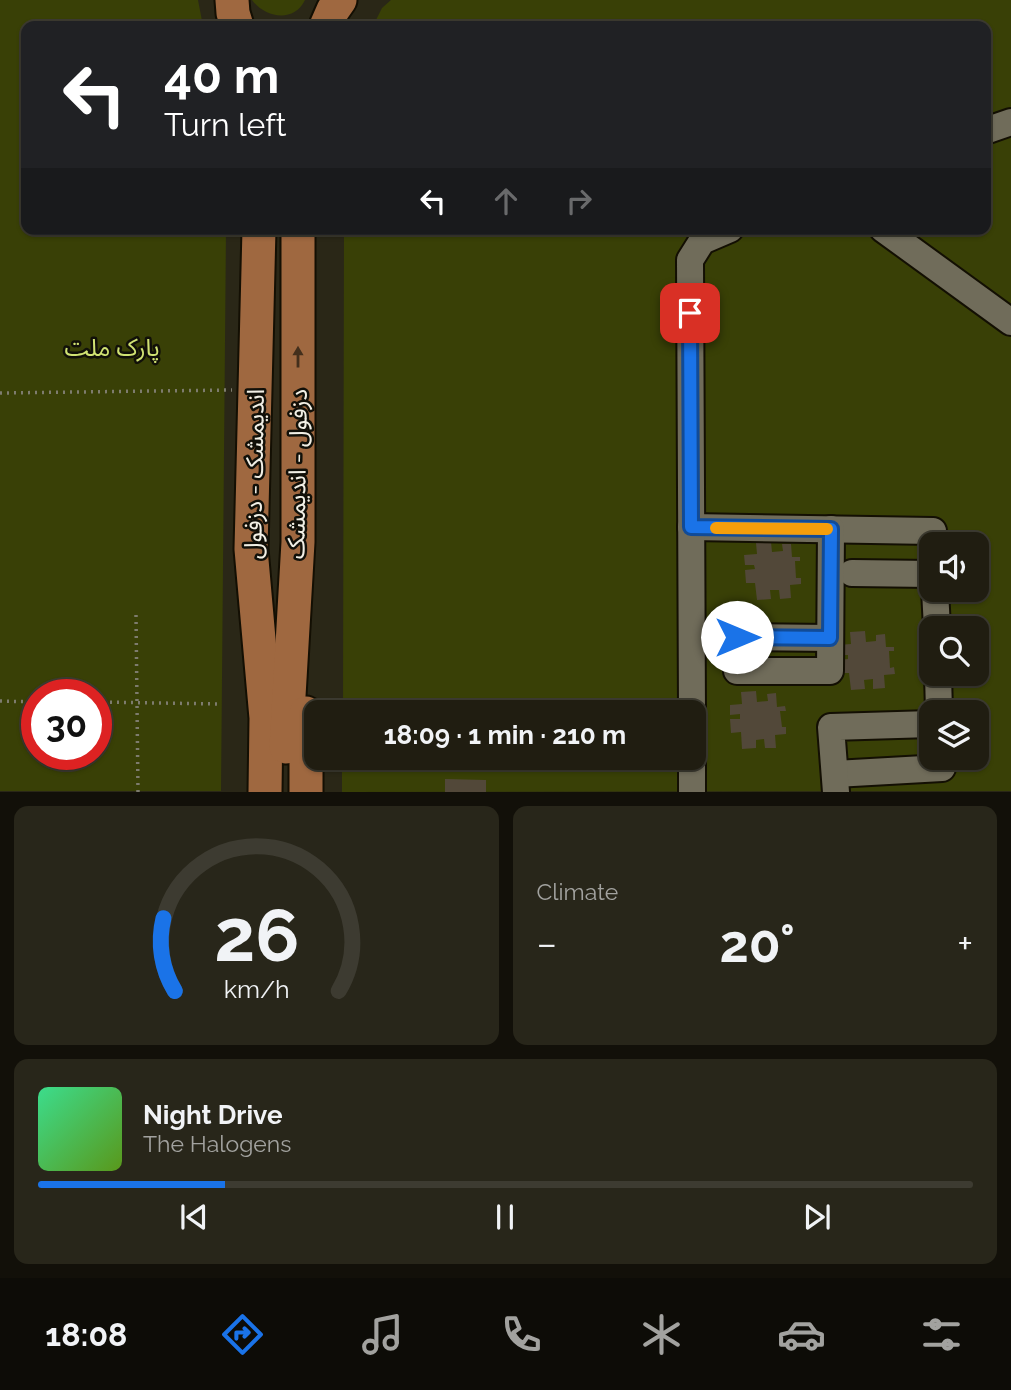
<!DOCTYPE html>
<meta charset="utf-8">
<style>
:root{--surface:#201d11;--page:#28261a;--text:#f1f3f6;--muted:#a2a29f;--line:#3d3b31;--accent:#1a73e8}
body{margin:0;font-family:Raleway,"Noto Sans Arabic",sans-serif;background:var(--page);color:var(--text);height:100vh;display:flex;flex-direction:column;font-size:26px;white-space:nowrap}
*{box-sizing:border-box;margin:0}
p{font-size:23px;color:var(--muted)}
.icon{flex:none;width:38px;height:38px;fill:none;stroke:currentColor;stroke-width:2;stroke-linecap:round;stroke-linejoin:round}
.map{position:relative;height:792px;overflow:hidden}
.side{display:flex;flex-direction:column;gap:14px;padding:14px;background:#121009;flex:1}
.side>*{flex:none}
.guide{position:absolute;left:21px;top:21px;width:970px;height:214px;border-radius:14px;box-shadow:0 2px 5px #0004,0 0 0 2px var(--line);background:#202124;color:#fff;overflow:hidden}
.controls{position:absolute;left:919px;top:532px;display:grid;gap:14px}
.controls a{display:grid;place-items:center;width:70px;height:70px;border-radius:14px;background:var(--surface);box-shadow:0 2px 5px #0004,0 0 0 2px var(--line);font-size:35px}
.speed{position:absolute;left:21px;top:679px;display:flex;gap:14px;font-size:35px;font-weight:700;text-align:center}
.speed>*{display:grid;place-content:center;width:91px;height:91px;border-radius:50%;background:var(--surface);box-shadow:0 2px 5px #0004,0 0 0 2px var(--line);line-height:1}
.speed .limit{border:10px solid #d22;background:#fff;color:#111}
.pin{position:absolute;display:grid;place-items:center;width:60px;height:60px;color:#fff;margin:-30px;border-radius:14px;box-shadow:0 4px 10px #0006}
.me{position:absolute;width:77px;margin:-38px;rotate:90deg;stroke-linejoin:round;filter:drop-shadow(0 0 5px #0008)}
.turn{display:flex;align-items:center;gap:24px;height:147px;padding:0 28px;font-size:32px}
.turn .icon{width:91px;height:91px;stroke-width:2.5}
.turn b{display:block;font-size:49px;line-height:60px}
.lanes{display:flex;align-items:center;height:66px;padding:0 28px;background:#0003;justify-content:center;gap:35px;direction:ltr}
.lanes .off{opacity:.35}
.big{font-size:52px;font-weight:700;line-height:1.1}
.side .card{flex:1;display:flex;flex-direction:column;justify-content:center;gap:10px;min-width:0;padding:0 24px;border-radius:14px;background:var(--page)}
.side .dial{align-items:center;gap:0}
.dial svg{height:182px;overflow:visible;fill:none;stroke:var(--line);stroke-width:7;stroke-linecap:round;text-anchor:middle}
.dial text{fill:var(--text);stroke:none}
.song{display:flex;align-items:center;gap:21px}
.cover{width:84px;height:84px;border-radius:10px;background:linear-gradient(135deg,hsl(150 70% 55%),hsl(90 70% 35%))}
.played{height:7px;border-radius:4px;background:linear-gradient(90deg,var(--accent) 20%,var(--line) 20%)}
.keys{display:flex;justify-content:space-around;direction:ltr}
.heat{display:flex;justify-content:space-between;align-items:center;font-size:38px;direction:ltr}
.side .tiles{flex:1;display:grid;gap:14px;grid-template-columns:1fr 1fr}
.card:last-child{grid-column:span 2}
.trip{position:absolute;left:304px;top:700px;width:402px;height:70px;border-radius:14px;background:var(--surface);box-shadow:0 2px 5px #0004,0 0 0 2px var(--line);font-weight:700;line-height:70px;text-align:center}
.menu{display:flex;height:112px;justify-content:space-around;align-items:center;background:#0d0c07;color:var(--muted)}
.menu .icon{width:49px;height:49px}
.menu .active{color:var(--accent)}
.menu b{font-size:32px;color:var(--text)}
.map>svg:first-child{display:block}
.green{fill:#394006;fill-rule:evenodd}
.building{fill:#524839}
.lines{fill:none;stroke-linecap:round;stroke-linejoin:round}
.minor-casing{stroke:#130f03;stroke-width:30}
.major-casing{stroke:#130f03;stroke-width:37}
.path{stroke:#7e7c6e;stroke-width:3.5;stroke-dasharray:2 5;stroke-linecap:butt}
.minor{stroke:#706c5a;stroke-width:26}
.major{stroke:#9f6840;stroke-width:33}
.oneway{fill:#432f1c}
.route-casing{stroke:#114b97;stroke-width:18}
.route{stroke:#1a73e8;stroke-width:12}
.slow{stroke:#f59e0b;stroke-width:12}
.labels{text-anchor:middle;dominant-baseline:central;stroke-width:5;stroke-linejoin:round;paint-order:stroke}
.park-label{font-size:24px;fill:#d1e373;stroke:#111009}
.street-label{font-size:24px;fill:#f2f0e6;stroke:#111009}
</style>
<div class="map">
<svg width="1011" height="792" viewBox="0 0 1011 792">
<rect width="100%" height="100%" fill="#2a2717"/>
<g class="green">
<path d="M 0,0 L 198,0 L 203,26 L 26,26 L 26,229 L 226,229 L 221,791 L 0,791 ZM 37,695 L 96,695 L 96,754 L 37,754 Z"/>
<path d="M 252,0 L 305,0 C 294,23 265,18 252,0 Z"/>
<path d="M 391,0 L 1011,0 L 1011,791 L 342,792 L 342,758 L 695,758 L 695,712 L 343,712 L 344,229 L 985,229 L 985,26 L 373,26 L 382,8 ZM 931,544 L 976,544 L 976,590 L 931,590 ZM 931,628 L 976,628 L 976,674 L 931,674 ZM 931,712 L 976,712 L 976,758 L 931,758 Z"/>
</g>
<g class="building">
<path d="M 771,542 L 772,552 L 783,551 L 782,544 L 791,544 L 792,557 L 800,557 L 800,561 L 795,561 L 796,578 L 801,578 L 801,584 L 790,585 L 791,598 L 780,599 L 779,590 L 770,590 L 771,599 L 757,600 L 755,583 L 746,583 L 745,570 L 755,569 L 754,565 L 745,565 L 744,555 L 757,554 L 756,543 Z"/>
<path d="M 865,631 L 866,642 L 876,641 L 876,635 L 885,634 L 886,647 L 894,647 L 894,651 L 889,651 L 890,668 L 894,667 L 895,674 L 884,675 L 885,688 L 873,689 L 873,679 L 864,680 L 865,689 L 851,690 L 849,673 L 840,673 L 839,660 L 848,659 L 848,655 L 839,655 L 838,645 L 851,644 L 850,632 Z"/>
<path d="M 756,691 L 757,702 L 768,701 L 767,694 L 776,693 L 777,707 L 785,706 L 786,711 L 780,711 L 782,727 L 786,727 L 786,734 L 775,735 L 776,748 L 765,748 L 764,739 L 756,740 L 756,748 L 742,749 L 741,732 L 731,733 L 730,719 L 740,719 L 740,714 L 730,715 L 730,705 L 742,704 L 741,692 Z"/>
<path d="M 445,779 L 486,780 L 486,792 L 445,792 Z"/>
</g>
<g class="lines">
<defs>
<g id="minor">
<path d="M 985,131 L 1011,122"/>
<path d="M 883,229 L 1011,322"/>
<path d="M 691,527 L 933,531 L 934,544"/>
<path d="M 852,573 L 931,574"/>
<path d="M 935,590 L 937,628"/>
<path d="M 737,637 L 830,638"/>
<path d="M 737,671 L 830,671 L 831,529"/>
<path d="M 938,674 L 939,712"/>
<path d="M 692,712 L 690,260 L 702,241 L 730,229"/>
<path d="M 692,758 L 692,792"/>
<path d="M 835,774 L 942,768"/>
<path d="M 836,792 L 831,727 L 931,724"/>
</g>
<g id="major">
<path d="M 232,0 L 233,13 L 237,26"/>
<path d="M 326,26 L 333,10 L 340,0"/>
<path d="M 259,229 L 251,549 L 266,718 L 265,792"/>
<path d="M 286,747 L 298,542 L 298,229"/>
<path d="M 306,792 L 306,713"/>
</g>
</defs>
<use href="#minor" class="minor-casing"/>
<use href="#major" class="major-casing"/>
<g class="path">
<path d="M 0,393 L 232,390"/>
<path d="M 136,615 L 138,792"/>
<path d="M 0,701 L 37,702"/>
<path d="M 96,702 L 221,704"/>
</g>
<use href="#minor" class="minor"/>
<use href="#major" class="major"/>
</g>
<defs><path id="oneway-solid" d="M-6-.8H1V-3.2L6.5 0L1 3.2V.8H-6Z" transform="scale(1.75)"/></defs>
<use class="oneway" href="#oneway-solid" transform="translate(298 357) rotate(-90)"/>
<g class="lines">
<defs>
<path id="route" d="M 690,313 L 691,527 L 831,529 L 830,638 L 737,637"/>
</defs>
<use href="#route" class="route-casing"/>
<use href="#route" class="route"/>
<path class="slow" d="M 716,528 L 827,529"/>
</g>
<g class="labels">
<g class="park-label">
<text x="112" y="347">پارک ملت</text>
</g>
<g class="street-label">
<text transform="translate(254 474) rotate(-89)">اندیمشک - دزفول</text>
<text transform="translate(297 474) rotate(-89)">دزفول - اندیمشک</text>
</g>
</g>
</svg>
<div class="controls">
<a><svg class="icon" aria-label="sound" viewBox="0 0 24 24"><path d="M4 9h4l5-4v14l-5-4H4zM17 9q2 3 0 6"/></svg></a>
<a><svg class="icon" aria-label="search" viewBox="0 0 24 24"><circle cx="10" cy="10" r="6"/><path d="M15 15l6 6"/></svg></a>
<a><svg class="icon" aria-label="layers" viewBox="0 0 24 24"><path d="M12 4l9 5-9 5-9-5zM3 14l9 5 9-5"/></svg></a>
</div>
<div class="speed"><div class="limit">30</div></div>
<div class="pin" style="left:690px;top:313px;background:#d93025"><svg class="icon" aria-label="arrive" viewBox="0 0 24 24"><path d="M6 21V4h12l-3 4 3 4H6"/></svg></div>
<svg class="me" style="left:737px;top:637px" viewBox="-20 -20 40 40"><circle r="19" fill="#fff"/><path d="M0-13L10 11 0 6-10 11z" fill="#1a73e8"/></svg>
<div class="trip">18:09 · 1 min · 210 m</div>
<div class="guide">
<div class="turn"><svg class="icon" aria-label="left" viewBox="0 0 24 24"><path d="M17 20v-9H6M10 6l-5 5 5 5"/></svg><div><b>40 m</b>Turn left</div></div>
<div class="lanes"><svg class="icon" aria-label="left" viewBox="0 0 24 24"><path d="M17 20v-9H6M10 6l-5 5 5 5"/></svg><svg class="icon off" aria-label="ahead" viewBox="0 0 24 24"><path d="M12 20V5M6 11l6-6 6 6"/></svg><svg class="icon off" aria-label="right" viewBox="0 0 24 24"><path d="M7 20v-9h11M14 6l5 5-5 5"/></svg></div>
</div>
</div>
<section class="side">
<div class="tiles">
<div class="card dial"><svg viewBox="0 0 100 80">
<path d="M14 69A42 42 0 1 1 86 69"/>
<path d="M14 69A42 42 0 0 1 9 37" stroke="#1a73e8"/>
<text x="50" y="56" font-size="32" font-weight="700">26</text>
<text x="50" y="72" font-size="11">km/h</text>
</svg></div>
<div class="card"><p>Climate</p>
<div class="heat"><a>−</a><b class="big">20°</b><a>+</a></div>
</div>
<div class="card">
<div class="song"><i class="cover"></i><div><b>Night Drive</b><p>The Halogens</p></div></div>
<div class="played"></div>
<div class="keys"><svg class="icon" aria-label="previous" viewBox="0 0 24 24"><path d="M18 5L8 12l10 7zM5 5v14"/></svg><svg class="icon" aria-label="pause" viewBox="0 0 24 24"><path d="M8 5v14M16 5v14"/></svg><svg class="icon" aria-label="next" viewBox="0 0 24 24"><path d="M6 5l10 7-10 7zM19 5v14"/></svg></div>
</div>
</div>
</section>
<nav class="menu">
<b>18:08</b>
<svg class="icon active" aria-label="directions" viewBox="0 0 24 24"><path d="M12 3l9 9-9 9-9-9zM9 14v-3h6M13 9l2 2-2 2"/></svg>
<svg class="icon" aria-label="music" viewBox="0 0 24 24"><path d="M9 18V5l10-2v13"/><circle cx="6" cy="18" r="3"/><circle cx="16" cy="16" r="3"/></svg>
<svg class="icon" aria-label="phone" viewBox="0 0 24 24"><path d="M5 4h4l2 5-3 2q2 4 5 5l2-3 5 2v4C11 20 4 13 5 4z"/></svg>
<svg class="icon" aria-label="climate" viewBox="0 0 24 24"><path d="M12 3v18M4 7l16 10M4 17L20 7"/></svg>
<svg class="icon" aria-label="car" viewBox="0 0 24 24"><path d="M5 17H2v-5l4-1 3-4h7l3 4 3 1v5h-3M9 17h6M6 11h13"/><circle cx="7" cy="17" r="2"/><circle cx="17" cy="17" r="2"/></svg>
<svg class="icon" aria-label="filters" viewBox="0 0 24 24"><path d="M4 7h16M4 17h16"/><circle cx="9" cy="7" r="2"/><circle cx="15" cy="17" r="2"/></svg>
</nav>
